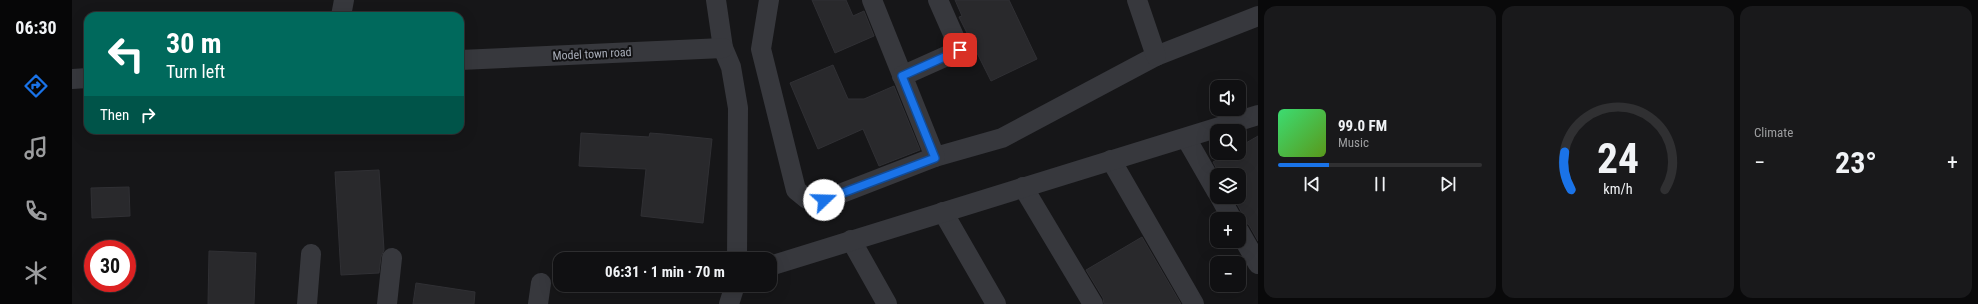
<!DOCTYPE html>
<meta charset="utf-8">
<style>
:root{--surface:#101012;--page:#19191b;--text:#f1f3f6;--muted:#9c9d9f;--line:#303032;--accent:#1a73e8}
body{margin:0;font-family:"Roboto Condensed",sans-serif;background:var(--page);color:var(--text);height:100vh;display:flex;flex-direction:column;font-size:15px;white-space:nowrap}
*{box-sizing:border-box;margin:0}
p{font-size:13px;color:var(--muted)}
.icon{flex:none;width:22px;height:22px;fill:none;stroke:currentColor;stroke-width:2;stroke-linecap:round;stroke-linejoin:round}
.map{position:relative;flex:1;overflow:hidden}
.sheet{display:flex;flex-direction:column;gap:6px;padding:6px;background:#09090a;width:720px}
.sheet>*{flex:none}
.top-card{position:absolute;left:12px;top:12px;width:380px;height:122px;border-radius:12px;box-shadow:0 4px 16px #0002,0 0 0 1px var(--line);background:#00695c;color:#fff;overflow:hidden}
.tools{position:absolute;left:1138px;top:80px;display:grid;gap:8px}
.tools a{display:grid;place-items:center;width:36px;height:36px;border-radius:8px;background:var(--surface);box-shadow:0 4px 16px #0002,0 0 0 1px var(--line);font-size:20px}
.speed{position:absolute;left:12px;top:240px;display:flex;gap:8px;font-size:20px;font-weight:700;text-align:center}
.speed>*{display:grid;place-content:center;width:52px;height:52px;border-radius:50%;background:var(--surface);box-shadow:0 4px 16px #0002,0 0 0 1px var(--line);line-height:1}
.speed .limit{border:6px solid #d22;background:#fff;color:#111}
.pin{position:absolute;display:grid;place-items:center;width:34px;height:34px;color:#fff;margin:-17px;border-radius:8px;box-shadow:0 2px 6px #0006}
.me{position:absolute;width:44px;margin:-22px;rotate:69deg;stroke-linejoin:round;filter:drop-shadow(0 0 3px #0008)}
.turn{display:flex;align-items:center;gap:14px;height:84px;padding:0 16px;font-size:18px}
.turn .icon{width:52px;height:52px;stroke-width:2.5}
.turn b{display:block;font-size:28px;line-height:34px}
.then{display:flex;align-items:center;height:38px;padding:0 16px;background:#0003;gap:8px;font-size:15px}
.big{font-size:30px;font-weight:700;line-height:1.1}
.sheet .widget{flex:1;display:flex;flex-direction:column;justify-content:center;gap:6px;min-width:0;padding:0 14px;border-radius:12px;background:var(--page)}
.sheet .dial{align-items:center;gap:0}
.dial svg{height:104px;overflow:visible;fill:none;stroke:var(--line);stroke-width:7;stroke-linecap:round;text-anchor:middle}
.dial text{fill:var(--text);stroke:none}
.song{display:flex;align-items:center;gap:12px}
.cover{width:48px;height:48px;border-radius:6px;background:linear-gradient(135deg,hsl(140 70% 55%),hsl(90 70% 35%))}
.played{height:4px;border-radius:2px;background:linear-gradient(90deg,var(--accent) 25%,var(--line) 25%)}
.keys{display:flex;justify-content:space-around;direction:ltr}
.heat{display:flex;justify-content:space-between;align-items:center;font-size:22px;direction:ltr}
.sheet .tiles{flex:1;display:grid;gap:6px;grid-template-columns:repeat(3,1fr)}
.trip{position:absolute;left:481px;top:252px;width:224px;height:40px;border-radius:12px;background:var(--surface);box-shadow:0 4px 16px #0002,0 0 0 1px var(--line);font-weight:700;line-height:40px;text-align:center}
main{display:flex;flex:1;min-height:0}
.dock{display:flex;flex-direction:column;width:72px;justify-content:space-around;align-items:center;background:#060607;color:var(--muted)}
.dock .icon{width:28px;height:28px}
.dock .on{color:var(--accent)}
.dock b{font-size:18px;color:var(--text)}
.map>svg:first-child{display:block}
.building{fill:#29292c;stroke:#303034}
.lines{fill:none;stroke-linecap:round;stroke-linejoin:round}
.street{stroke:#37383d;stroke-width:20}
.route-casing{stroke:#114b97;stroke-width:10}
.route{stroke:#1a73e8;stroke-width:7}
.labels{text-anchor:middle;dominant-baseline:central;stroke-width:4;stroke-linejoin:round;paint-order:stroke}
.street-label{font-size:12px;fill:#a8adb8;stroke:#111113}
</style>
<main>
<nav class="dock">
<b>06:30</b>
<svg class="icon on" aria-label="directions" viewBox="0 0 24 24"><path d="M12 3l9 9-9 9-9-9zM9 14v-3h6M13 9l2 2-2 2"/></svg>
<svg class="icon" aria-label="music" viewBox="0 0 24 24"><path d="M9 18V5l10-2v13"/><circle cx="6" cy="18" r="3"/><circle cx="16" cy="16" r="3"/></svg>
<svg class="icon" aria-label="phone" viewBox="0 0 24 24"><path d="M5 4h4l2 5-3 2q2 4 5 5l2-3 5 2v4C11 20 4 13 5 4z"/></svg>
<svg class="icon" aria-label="climate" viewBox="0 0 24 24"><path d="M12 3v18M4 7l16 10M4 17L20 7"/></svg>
</nav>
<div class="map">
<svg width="1186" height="304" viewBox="0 0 1186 304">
<rect width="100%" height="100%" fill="#161618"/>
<g class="building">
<path d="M 740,0 L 774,0 L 781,16 L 792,11 L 802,36 L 763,53 Z"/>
<path d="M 883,0 L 937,0 L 965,59 L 919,81 L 887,17 L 890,16 Z"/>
<path d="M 761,65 L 776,99 L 792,99 L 822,86 L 848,150 L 807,166 L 791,129 L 746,149 L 718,83 Z"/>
<path d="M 509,133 L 577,137 L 578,133 L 591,134 L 640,139 L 631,223 L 569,216 L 574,169 L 507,166 Z"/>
<path d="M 1186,136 L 1186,241 L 1177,225 L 1171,221 L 1170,213 L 1161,197 L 1167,197 L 1167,175 L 1148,175 L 1141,162 L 1157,153 L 1167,153 L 1167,147 Z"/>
<path d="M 307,170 L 312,250 L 309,257 L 307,273 L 269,275 L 263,172 Z"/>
<path d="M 57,187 L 58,216 L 20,218 L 19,188 Z"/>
<path d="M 1070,237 L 1109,304 L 1032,304 L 1031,298 L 1014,270 Z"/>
<path d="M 137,251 L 184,253 L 182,304 L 136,304 Z"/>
<path d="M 344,283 L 403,292 L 402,304 L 341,304 Z"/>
</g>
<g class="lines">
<g class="street">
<path d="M 644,0 L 651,48 L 659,67 L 666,108 L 665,259"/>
<path d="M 697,0 L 689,49 L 724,190 L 735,199 L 752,200 L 863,157 L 930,138 L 1084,56 L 1186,16"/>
<path d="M 800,0 L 863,157"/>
<path d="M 1065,0 L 1084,56"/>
<path d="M 269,16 L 272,0"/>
<path d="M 388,60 L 651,48"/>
<path d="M 830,76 L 888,50 L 866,0"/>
<path d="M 0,79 L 16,78"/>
<path d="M 1114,138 L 1145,192"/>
<path d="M 1039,160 L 1122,304"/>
<path d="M 951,187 L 1021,304"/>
<path d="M 1148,197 L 1160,219"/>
<path d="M 871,212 L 924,304"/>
<path d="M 1167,231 L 1186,264"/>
<path d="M 779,240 L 815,304"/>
<path d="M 698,266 L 1186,115"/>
<path d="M 235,304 L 239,254"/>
<path d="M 315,304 L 320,258"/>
<path d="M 466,304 L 469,283"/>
<path d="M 657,304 L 663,285"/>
</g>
</g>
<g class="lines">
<defs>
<path id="route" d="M 752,200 L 863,158 L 830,76 L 888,50"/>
</defs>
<use href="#route" class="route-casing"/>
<use href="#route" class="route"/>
</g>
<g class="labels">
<g class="street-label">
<text transform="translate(520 54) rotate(-3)">Model town road</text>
</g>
</g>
</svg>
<div class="tools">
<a><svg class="icon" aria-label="sound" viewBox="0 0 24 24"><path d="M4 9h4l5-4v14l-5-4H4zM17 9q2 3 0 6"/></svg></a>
<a><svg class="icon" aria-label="search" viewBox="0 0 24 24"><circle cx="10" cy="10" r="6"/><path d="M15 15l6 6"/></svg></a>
<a><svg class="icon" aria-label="layers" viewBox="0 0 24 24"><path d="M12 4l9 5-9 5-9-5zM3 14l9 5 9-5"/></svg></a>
<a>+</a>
<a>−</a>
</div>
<div class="speed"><div class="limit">30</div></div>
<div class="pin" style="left:888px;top:50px;background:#d93025"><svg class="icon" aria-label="arrive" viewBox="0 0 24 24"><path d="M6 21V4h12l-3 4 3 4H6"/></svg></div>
<svg class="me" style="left:752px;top:200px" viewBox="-20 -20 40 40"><circle r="19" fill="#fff"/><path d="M0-13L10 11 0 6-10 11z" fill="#1a73e8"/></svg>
<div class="trip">06:31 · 1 min · 70 m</div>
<div class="top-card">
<div class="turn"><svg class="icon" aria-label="left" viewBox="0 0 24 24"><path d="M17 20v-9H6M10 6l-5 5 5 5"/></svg><div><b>30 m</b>Turn left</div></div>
<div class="then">Then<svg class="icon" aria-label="right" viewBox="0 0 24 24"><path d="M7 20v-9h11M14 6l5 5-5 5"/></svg></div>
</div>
</div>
<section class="sheet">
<div class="tiles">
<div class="widget">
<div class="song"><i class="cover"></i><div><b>99.0 FM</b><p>Music</p></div></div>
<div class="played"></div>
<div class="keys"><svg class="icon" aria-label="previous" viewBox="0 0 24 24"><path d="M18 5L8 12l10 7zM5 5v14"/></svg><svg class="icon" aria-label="pause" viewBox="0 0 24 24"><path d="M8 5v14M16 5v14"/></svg><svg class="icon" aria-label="next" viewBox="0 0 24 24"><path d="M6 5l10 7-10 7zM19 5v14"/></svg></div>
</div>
<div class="widget dial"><svg viewBox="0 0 100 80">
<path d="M14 69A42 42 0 1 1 86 69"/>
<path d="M14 69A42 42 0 0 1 9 40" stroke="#1a73e8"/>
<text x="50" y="56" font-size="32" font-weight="700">24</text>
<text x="50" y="72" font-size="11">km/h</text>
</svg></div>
<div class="widget"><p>Climate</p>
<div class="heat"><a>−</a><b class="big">23°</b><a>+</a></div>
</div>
</div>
</section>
</main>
